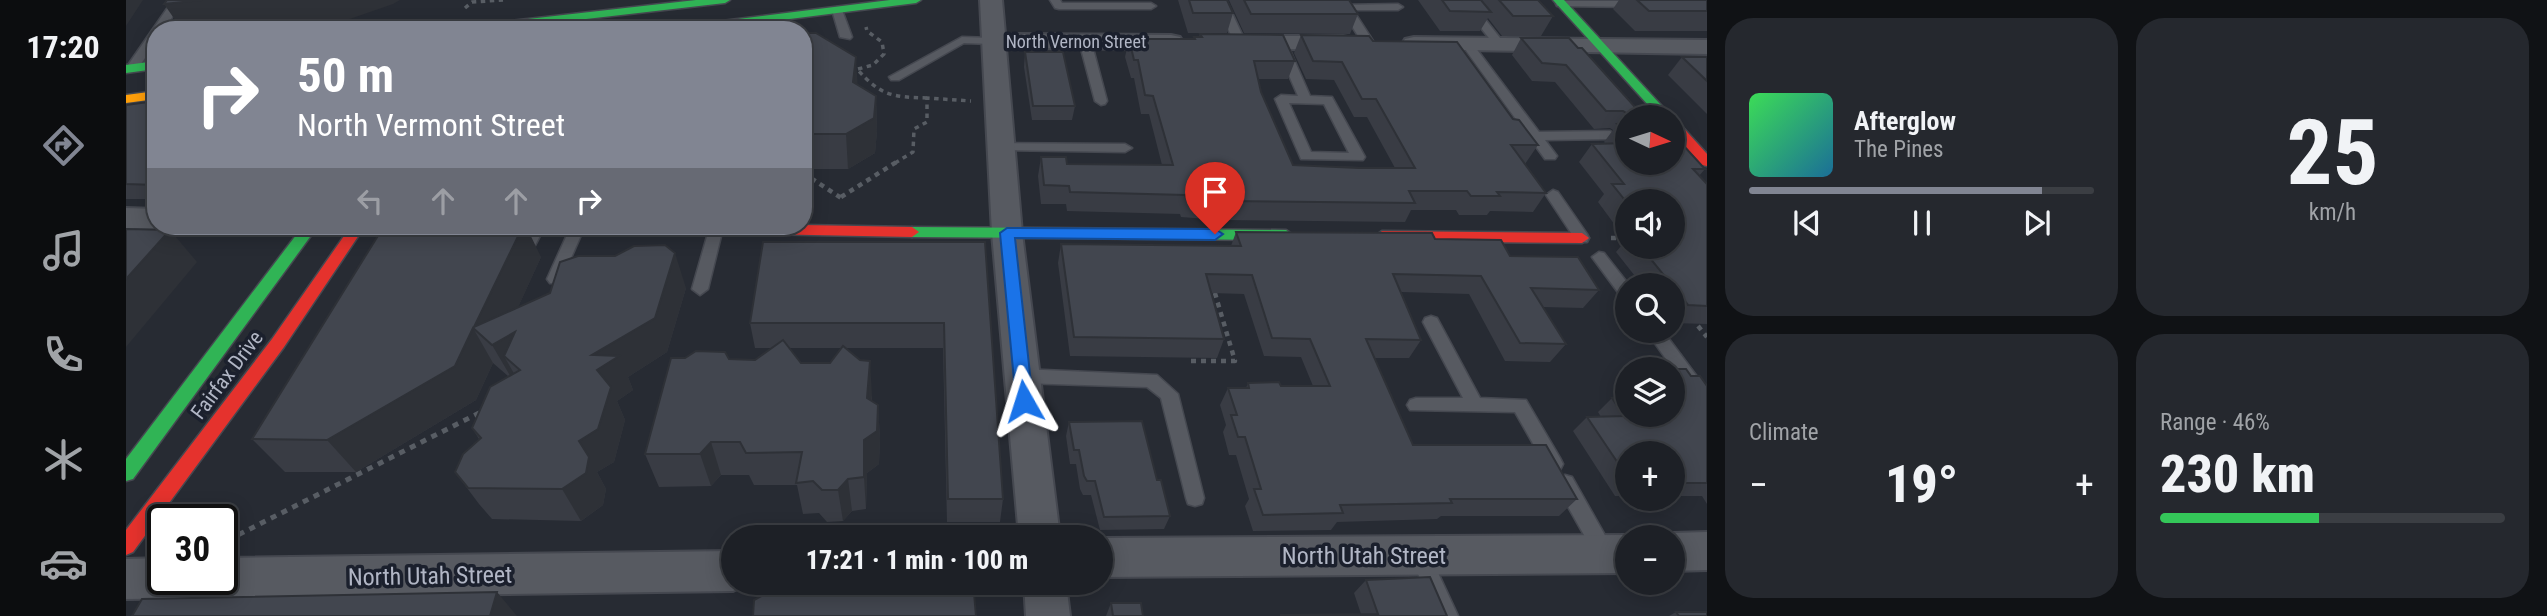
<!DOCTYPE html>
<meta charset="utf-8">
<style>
:root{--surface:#1d2026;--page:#25282e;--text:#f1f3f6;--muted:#a0a3a7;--line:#3b3e43;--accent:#818592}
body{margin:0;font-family:"Roboto Condensed",sans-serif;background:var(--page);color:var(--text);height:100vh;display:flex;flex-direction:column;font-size:26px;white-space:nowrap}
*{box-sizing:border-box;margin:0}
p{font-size:23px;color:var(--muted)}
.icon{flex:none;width:38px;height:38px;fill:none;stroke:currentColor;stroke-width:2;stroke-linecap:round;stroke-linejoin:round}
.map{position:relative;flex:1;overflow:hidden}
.sheet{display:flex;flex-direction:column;gap:18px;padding:18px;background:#101215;width:840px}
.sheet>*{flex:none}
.guide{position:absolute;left:21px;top:21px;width:665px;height:214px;border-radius:28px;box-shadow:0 4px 18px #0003,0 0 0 2px var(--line);background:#818592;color:#fff;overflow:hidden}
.needle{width:46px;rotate:94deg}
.fabs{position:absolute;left:1489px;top:105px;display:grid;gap:14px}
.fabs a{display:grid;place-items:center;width:70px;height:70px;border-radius:50%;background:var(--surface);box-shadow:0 4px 18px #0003,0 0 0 2px var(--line);font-size:35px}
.speed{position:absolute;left:21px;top:504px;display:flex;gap:14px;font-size:35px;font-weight:700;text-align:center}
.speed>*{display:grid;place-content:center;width:91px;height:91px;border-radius:50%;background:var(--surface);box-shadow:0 4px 18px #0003,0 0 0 2px var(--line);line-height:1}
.speed .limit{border:4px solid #111;border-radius:10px;background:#fff;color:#111}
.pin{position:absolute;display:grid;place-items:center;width:60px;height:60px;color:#fff;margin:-72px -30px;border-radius:50% 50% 50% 0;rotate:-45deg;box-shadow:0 0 7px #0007}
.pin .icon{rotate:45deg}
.me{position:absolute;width:77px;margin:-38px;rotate:354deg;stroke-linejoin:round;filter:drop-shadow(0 0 5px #0008)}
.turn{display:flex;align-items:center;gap:24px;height:147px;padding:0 35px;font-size:32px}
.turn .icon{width:91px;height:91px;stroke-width:2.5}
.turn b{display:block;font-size:49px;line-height:60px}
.lanes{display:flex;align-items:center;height:66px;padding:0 35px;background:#0003;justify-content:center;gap:35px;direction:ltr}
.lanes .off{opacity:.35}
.big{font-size:52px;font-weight:800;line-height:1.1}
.sheet .widget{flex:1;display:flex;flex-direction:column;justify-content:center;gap:10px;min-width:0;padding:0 24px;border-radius:28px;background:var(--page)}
.sheet .dial{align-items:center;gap:0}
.dial b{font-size:91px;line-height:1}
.song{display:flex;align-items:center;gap:21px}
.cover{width:84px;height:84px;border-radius:10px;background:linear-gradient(135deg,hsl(130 70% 55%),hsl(200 70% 35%))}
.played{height:7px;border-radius:4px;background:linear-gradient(90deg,var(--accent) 85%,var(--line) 85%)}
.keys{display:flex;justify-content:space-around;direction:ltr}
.heat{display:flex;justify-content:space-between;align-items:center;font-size:38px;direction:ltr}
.charge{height:10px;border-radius:5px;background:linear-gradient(90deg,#34c759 46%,var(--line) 0)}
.sheet .tiles{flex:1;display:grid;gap:18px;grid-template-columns:repeat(2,1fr)}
.trip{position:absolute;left:595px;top:525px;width:392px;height:70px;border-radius:35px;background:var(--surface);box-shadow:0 4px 18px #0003,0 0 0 2px var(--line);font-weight:800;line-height:70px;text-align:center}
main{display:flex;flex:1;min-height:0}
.dock{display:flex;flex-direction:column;width:126px;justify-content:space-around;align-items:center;background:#0c0d0f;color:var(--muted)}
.dock .icon{width:49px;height:49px}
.dock .active{color:var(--accent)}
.dock b{font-size:32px;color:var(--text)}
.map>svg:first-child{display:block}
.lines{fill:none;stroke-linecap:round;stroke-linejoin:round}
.lane-casing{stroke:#454850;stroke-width:3}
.street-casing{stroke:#454850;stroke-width:4}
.fast-casing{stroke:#454850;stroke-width:3}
.slow-casing{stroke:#454850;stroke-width:3}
.jam-casing{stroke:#454850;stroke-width:3}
.path-far2{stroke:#585d64;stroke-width:3.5;stroke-dasharray:4.5 4.5;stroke-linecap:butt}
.path-far1{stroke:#585d64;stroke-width:4.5;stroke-dasharray:5 5;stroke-linecap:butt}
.path{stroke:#585d64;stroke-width:5;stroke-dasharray:6 6;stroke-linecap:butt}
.lane{fill:#575a61;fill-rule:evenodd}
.street{fill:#575a61;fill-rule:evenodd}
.fast{fill:#30b455;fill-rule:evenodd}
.slow{fill:#ff9f0a;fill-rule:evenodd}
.jam{fill:#e5322d;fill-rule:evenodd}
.wall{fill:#393c44;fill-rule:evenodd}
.shaded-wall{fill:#2e3137}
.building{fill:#42464f;stroke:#2e3137;stroke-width:2}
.route{fill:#1a73e8;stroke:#114b97;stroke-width:2}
.labels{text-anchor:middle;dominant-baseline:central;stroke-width:7;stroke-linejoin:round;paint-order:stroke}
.far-street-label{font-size:18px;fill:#b1b6c5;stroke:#1b202d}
.street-label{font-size:21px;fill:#b1b6c5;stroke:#1b202d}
.near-street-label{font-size:24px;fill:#b1b6c5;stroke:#1b202d}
</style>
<main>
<nav class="dock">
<b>17:20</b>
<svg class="icon active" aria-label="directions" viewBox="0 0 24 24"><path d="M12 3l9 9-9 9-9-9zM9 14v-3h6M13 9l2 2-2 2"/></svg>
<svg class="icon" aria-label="music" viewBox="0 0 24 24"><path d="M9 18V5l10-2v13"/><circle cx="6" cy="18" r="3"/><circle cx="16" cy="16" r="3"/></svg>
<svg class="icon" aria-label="phone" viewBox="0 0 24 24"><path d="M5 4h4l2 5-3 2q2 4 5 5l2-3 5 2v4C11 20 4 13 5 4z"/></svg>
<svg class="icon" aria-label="climate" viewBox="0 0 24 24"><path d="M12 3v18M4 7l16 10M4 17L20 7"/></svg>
<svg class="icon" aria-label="car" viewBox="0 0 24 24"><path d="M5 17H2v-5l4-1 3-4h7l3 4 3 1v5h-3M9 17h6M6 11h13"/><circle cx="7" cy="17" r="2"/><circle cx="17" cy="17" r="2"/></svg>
</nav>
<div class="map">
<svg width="1581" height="616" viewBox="0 0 1581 616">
<rect width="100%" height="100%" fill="#272b33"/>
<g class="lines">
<defs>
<g id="lane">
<path d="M 47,0 L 57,0 L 38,30 L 30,30 L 30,42 L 10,71 L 2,71 L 0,68 Z"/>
<path d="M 924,0 L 934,0 L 936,3 L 1025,3 L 1030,6 L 1025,9 L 933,9 L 929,8 Z"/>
<path d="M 1090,0 L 1100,0 L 1120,43 L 1118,45 L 1108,43 Z"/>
<path d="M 1333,0 L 1344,0 L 1378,43 L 1378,47 L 1370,47 Z"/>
<path d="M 1435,1 L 1512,1 L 1517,4 L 1512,7 L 1431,6 L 1430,4 Z"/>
<path d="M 1215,5 L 1272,4 L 1277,7 L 1272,10 L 1227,10 L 1249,44 L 1243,47 L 1237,44 L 1214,7 Z"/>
<path d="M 711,7 L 716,10 L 726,37 L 724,39 L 714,37 L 706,10 Z"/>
<path d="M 836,37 L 866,38 L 872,41 L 866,44 L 838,43 L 773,80 L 765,80 L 763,77 Z"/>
<path d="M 959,38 L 965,41 L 981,101 L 979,104 L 975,105 L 969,101 L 953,41 Z"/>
<path d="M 1342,42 L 1346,43 L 1413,132 L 1484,131 L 1490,135 L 1484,139 L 1419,140 L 1431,156 L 1429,159 L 1419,159 L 1336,45 Z"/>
<path d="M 1157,45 L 1163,48 L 1184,96 L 1206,97 L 1239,157 L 1237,160 L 1175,159 L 1149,99 L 1155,95 L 1172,96 L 1151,48 ZM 1163,103 L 1198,104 L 1223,153 L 1185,152 Z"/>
<path d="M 874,143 L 999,144 L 1006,148 L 999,152 L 869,150 L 869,144 Z"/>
<path d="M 1427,190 L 1432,192 L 1461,234 L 1463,238 L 1461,242 L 1451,242 L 1420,195 Z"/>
<path d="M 405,226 L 419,226 L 402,259 L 392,259 L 390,255 Z"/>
<path d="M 445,226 L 459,226 L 434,283 L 424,283 L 421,279 Z"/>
<path d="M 584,226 L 596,226 L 597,228 L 582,289 L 574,295 L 566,289 Z"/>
<path d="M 1473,252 L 1478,253 L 1503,285 L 1502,301 L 1497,299 L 1466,257 Z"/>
<path d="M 1305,316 L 1311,318 L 1354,398 L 1400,400 L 1434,458 L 1437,464 L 1434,470 L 1428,472 L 1422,470 L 1389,412 L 1284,410 L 1281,405 L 1284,400 L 1290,398 L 1337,398 L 1297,322 L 1299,318 Z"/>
<path d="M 1520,331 L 1537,331 L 1581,390 L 1581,410 L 1575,408 Z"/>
<path d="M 895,369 L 1031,375 L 1052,394 L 1078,498 L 1076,504 L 1069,506 L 1062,504 L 1060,498 L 1035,398 L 1021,387 L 895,383 L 889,381 L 887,376 L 889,371 Z"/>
<path d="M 1439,475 L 1446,477 L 1485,546 L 1488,552 L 1485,558 L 1478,561 L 1471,558 L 1432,489 L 1430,483 L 1432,477 Z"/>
<path d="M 1294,547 L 1301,549 L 1332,616 L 1311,616 L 1284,556 L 1287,549 Z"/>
</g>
<g id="street">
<path d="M 854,0 L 876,0 L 879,34 L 1045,35 L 1054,37 L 1057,42 L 1054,47 L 1045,49 L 880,48 L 896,233 L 934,537 L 893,537 L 866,233 Z"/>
<path d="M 1117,36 L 1217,36 L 1226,38 L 1229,43 L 1226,48 L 1217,50 L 1108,48 L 1105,43 L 1108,38 Z"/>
<path d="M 1288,37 L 1581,40 L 1581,54 L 1279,49 L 1276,44 L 1279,39 Z"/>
<path d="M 0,208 L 30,209 L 30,226 L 41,226 L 30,229 L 0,228 Z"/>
<path d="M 1581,532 L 1581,570 L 1547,571 L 1547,537 L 1535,537 L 1547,533 Z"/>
<path d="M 1502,535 L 1509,537 L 1502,537 L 1502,573 L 975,577 L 975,538 Z"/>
<path d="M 607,551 L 607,583 L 623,583 L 607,591 L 0,599 L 0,559 L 37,558 L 37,579 L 96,579 L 96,558 Z"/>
<path d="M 898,583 L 940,583 L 944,616 L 900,616 Z"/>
</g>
<g id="fast">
<path d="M 570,0 L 604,0 L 599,3 L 364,30 L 327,30 L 332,27 Z"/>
<path d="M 764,0 L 795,0 L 790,3 L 577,30 L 558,28 L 564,25 Z"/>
<path d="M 1427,0 L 1438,0 L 1546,117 L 1533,117 Z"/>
<path d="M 30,61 L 30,69 L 0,73 L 0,65 Z"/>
<path d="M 177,226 L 192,226 L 7,479 L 0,481 L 0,459 Z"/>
<path d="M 786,227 L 1160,230 L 1167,235 L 1160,240 L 786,237 L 779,232 Z"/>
</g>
<path id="slow" d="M 30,91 L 30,99 L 0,103 L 0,95 Z"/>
<g id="jam">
<path d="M 1547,121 L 1552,122 L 1581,154 L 1581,166 L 1576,165 L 1547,133 Z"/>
<path d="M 677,225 L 786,227 L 793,232 L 786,237 L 477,231 L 470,226 Z"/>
<path d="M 225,226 L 239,226 L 158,347 L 7,552 L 0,555 L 0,530 L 146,339 Z"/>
<path d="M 1256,231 L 1456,233 L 1463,238 L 1456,243 L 1256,241 L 1249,236 Z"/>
</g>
</defs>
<use href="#lane" class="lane-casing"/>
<use href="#street" class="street-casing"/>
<use href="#fast" class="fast-casing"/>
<use href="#slow" class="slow-casing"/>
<use href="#jam" class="jam-casing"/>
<g class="path-far2">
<path d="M 339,8 L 346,2 L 377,0"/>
<path d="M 725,69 L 731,69 C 755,96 766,97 801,98"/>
<path d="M 732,69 L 747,65 L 758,54 L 756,42 L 741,31 L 740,27"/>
<path d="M 769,163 L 787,152 L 788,129 L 801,122 L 801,98 L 845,101"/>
</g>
<g class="path-far1">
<path d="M 677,173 L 715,198"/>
<path d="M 715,197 L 772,161"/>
<path d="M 1485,238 L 1502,238"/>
<path d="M 1572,326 L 1581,337"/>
<path d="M 1065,361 L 1109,361 L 1088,290"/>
</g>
<path class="path" d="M 102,540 L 355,412"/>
<use href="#lane" class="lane"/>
<use href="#street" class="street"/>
<use href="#fast" class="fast"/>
<use href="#slow" class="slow"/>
<use href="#jam" class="jam"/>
</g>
<g class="wall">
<path d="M 1052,0 L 1101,0 L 1107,13 L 1101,33 L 1062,33 Z"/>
<path d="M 1103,0 L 1223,0 L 1232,14 L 1224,34 L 1118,33 Z"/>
<path d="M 1292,0 L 1412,0 L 1427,16 L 1415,36 L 1376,36 L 1362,18 L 1354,31 L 1314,31 Z"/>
<path d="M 1493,0 L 1581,0 L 1581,31 L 1509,31 L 1487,9 Z"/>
<path d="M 677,33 L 732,85 L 750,96 L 751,131 L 749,153 L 722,169 L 683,169 L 677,165 Z"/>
<path d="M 1074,34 L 1169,61 L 1162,79 L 1132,79 L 1135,92 L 1167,165 L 1269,168 L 1241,117 L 1228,117 L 1208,80 L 1180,79 L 1168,53 L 1175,35 L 1247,41 L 1387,119 L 1412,145 L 1399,164 L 1420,193 L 1407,212 L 1364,211 L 1361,215 L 1333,215 L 1330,210 L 1285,210 L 1279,222 L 1094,220 L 1055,217 L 1054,214 L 941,211 L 940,204 L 915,204 L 912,176 L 915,157 L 941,164 L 1036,165 L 1023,114 L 1015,114 L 1008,78 L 1005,78 L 999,57 L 1003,39 L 1068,39 L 1068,37 L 1073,37 Z"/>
<path d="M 1395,38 L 1443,38 L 1518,117 L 1502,117 L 1502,163 L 1579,169 L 1573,176 L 1581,184 L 1581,324 L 1547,323 L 1547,285 L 1516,285 L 1490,252 L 1500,240 L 1472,202 L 1478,194 L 1453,162 L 1466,144 L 1480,144 L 1478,142 L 1487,130 L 1484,128 L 1468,129 L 1429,82 L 1406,81 L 1386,55 ZM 1502,201 L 1547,247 L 1502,247 Z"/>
<path d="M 899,52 L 949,106 L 946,120 L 906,120 L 898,67 Z"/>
<path d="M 1556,57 L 1581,57 L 1581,114 L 1542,75 Z"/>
<path d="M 30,101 L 30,199 L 0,199 L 0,105 Z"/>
<path d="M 374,228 L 384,228 L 415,257 L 392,307 L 560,288 L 541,352 L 502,377 L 507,390 L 491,401 L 499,420 L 488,462 L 471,472 L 480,489 L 477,505 L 455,521 L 366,519 L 353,504 L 329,472 L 353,439 L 346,428 L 382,376 L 367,363 L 350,400 L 230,472 L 159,472 L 126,439 Z"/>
<path d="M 1110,232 L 1309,239 L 1384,256 L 1473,290 L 1457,308 L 1417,307 L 1440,344 L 1424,362 L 1379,361 L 1343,294 L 1275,292 L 1295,340 L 1283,358 L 1248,358 L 1287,445 L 1451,499 L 1433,516 L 1315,516 L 1311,519 L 1211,522 L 1205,530 L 1127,531 L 1119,506 L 1123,499 L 1110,455 L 1103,455 L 1097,432 L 1100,425 L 1094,405 L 1102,388 L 1120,388 L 1122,383 L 1155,386 L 1187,386 L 1175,357 L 1138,356 L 1118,294 L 1085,293 L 1098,339 L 1091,358 L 944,356 L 932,263 L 935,244 L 1105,246 Z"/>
<path d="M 859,242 L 877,499 L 874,522 L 821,522 L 817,348 L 719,348 L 746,395 L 746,402 L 752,405 L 754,439 L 753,464 L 741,473 L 740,509 L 726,511 L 717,521 L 701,522 L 693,513 L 677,514 L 671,485 L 628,485 L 623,475 L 595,475 L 585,486 L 533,487 L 519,454 L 559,358 L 603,359 L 629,360 L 646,348 L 629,348 L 624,323 ZM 663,348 L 715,348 L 704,363 L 675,363 Z"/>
<path d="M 1514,369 L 1560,369 L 1565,376 L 1574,376 L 1581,386 L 1581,504 L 1576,496 L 1547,496 L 1547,453 L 1502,453 L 1502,496 L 1489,496 L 1447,431 L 1461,417 L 1475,417 L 1472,412 L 1486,398 L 1502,398 L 1502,415 L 1547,415 L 1547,369 Z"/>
<path d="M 943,422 L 1031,480 L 1044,516 L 1038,529 L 974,530 L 965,495 L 957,495 L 954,489 L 950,464 L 944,464 L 940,436 Z"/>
<path d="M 1240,580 L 1321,616 L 1154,616 L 1155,615 L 1235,614 L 1228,593 Z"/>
<path d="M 985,603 L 1017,616 L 980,616 Z"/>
<path d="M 1550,612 L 1581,616 L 1543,616 Z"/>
</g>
<g class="shaded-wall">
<path d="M 0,0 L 17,0 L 0,26 Z"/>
<path d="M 76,0 L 274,0 L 267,4 L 218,21 L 141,30 L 56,30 L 38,4 Z"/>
<path d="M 730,57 L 732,91 L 727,82 Z"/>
<path d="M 750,96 L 751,131 L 749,153 L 722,169 L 720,134 Z"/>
<path d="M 397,226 L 400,226 L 415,257 L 378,338 L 389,332 L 394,370 L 378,356 L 390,377 L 386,379 L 366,345 L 348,327 Z"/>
<path d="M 44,230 L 71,262 L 0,347 L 0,279 Z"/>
<path d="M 549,253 L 560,288 L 541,352 L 502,377 L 507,390 L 491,401 L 499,420 L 488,462 L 471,472 L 480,489 L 477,505 L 455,521 L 436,489 L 453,441 L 471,370 L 466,355 Z"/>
<path d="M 347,328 L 367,363 L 350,400 L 230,472 L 201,440 Z"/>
<path d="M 744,361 L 746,395 L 743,432 L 741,398 Z"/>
<path d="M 752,405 L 754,439 L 753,464 L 741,473 L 740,509 L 738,477 L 738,440 Z"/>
<path d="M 585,442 L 595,475 L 585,486 L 574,454 Z"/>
<path d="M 722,479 L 726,511 L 717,521 L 712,490 Z"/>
<path d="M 371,592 L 391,616 L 364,616 Z"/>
</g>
<g class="building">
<path d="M 41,0 L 76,0 L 38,4 Z"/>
<path d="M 1063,0 L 1101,0 L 1107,13 L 1067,13 Z"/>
<path d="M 1118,0 L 1223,0 L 1232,14 L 1125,14 Z"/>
<path d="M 1316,0 L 1355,0 L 1365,12 L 1324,11 Z"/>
<path d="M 1373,0 L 1412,0 L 1427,16 L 1387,16 Z"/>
<path d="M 1511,0 L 1581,0 L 1581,11 L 1523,11 Z"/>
<path d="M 594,22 L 632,22 L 645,30 L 576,30 Z"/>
<path d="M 677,33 L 690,33 L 730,57 L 727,82 L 750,96 L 748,118 L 720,134 L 679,134 L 677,133 Z"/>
<path d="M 1074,34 L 1157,35 L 1169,61 L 1128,61 L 1135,92 L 1167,165 L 1233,168 L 1289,168 L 1250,99 L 1236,99 L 1216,62 L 1187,61 L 1175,35 L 1243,36 L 1247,41 L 1331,42 L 1387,119 L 1393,120 L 1412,145 L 1385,145 L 1420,193 L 1371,192 L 1374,196 L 1345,196 L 1341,191 L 1283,191 L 1289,203 L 1100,201 L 1060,198 L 1059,195 L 944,192 L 943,186 L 918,185 L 915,157 L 940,157 L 941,164 L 1047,165 L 1027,96 L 1019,95 L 1012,60 L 1008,60 L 1003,39 L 1069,39 L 1068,37 L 1076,37 Z"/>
<path d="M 1395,38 L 1443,38 L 1452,48 L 1456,48 L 1518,117 L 1505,117 L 1505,116 L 1497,111 L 1480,111 L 1440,65 L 1416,63 Z"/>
<path d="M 899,52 L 937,52 L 949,106 L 907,106 Z"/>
<path d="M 1556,57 L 1581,57 L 1581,81 Z"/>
<path d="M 30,101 L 30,185 L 0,184 L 0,105 Z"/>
<path d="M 1502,120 L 1502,136 L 1491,124 L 1498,123 Z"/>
<path d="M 1502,143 L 1502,163 L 1547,163 L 1547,145 L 1557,145 L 1579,169 L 1567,169 L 1581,184 L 1581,306 L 1562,305 L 1515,247 L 1547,247 L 1547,201 L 1502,201 L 1502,204 L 1486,184 L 1498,184 L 1466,144 Z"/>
<path d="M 258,226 L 372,226 L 374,228 L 384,228 L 386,226 L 397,226 L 348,327 L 424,293 L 434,262 L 452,256 L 489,256 L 508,246 L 539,245 L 549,253 L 529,318 L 466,355 L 493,356 L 471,370 L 485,387 L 472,429 L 453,441 L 463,457 L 460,473 L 436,489 L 342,488 L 329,472 L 337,454 L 355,438 L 346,428 L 364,387 L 394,370 L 378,356 L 389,332 L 366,345 L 347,328 L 329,366 L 201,440 L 126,439 Z"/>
<path d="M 0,229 L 44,230 L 0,279 Z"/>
<path d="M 1110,232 L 1306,233 L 1309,239 L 1375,240 L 1384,256 L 1452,257 L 1473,290 L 1405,288 L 1440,344 L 1394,343 L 1355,276 L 1267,274 L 1295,340 L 1240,339 L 1287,445 L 1420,445 L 1451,499 L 1324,499 L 1326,503 L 1214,505 L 1217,513 L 1137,515 L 1128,489 L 1135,489 L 1119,437 L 1112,437 L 1105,415 L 1111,415 L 1102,388 L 1123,388 L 1122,383 L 1153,382 L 1155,386 L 1204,386 L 1184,339 L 1146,338 L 1126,275 L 1080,274 L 1098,339 L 948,337 L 935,244 L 1115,246 Z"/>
<path d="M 637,242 L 859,242 L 877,499 L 822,499 L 818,323 L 624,323 Z"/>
<path d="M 657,340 L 675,363 L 704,363 L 717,346 L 734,360 L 744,361 L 741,398 L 752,405 L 751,431 L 738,440 L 738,477 L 722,479 L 712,490 L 696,490 L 687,481 L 670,483 L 676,452 L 620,453 L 614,442 L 585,442 L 574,454 L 519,454 L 545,358 L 559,358 L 570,351 L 599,352 L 603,359 L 629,360 Z"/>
<path d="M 1514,369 L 1560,369 L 1565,376 L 1574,376 L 1581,386 L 1581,483 L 1547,483 L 1547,453 L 1502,453 L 1502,478 L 1461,417 L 1498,416 L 1486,398 L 1502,398 L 1502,415 L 1547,415 L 1547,369 Z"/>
<path d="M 1016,421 L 1031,480 L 1035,480 L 1044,516 L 978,517 L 969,481 L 961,481 L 958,476 L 953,450 L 948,450 L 943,422 Z"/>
<path d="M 1304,577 L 1321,616 L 1155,616 L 1155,615 L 1252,614 L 1240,580 Z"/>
<path d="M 668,588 L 683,593 L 848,593 L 850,616 L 627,616 L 628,600 L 647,590 Z"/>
<path d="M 371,592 L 364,616 L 6,616 L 16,599 Z"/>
<path d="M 985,603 L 1015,603 L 1017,616 L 987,616 Z"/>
<path d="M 1550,612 L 1581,612 L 1581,616 L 1553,616 Z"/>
</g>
<path class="route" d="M 881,228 L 1089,229 L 1097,234 L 1089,240 L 889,238 L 907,401 L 904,406 L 892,406 L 890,401 L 874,233 Z"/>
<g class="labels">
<g class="far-street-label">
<text x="950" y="41">North Vernon Street</text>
</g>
<g class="street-label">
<text transform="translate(101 375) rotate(-53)">Fairfax Drive</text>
</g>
<g class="near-street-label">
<text x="1238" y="556">North Utah Street</text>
<text transform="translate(304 576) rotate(-1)">North Utah Street</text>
</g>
</g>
</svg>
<div class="fabs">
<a><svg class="needle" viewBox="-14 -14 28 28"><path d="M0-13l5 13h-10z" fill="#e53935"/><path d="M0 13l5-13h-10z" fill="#a0a3a7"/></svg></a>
<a><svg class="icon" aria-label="sound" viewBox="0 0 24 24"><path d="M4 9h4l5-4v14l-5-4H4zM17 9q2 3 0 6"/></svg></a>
<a><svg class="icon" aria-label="search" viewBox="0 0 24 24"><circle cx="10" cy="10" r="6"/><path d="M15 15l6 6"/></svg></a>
<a><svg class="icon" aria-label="layers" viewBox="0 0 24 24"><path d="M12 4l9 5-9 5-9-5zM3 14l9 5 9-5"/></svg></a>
<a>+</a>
<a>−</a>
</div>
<div class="speed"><div class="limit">30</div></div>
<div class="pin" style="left:1089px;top:234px;background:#d93025"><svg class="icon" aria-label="arrive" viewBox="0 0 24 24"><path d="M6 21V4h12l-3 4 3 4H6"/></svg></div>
<svg class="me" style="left:898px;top:401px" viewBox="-20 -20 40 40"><path d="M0-17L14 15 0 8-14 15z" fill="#1a73e8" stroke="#fff" stroke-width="4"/></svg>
<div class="trip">17:21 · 1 min · 100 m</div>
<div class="guide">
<div class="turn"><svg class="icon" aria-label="right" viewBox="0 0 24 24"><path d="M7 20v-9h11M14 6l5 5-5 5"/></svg><div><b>50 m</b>North Vermont Street</div></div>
<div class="lanes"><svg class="icon off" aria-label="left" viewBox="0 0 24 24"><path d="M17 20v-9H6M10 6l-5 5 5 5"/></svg><svg class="icon off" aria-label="ahead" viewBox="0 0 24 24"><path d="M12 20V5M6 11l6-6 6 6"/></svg><svg class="icon off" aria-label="ahead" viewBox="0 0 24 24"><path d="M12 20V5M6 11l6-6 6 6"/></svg><svg class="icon" aria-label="right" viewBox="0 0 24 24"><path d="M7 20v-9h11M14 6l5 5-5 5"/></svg></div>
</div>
</div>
<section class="sheet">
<div class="tiles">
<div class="widget">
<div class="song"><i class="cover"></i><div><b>Afterglow</b><p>The Pines</p></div></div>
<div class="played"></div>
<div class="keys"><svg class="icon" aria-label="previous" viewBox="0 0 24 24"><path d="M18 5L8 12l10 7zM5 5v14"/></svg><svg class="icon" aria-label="pause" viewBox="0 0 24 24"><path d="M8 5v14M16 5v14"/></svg><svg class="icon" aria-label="next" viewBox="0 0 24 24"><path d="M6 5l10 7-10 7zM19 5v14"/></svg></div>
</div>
<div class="widget dial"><b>25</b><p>km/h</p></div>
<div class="widget"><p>Climate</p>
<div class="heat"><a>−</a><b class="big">19°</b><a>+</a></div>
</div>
<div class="widget"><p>Range · 46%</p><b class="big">230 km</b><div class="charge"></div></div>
</div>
</section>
</main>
